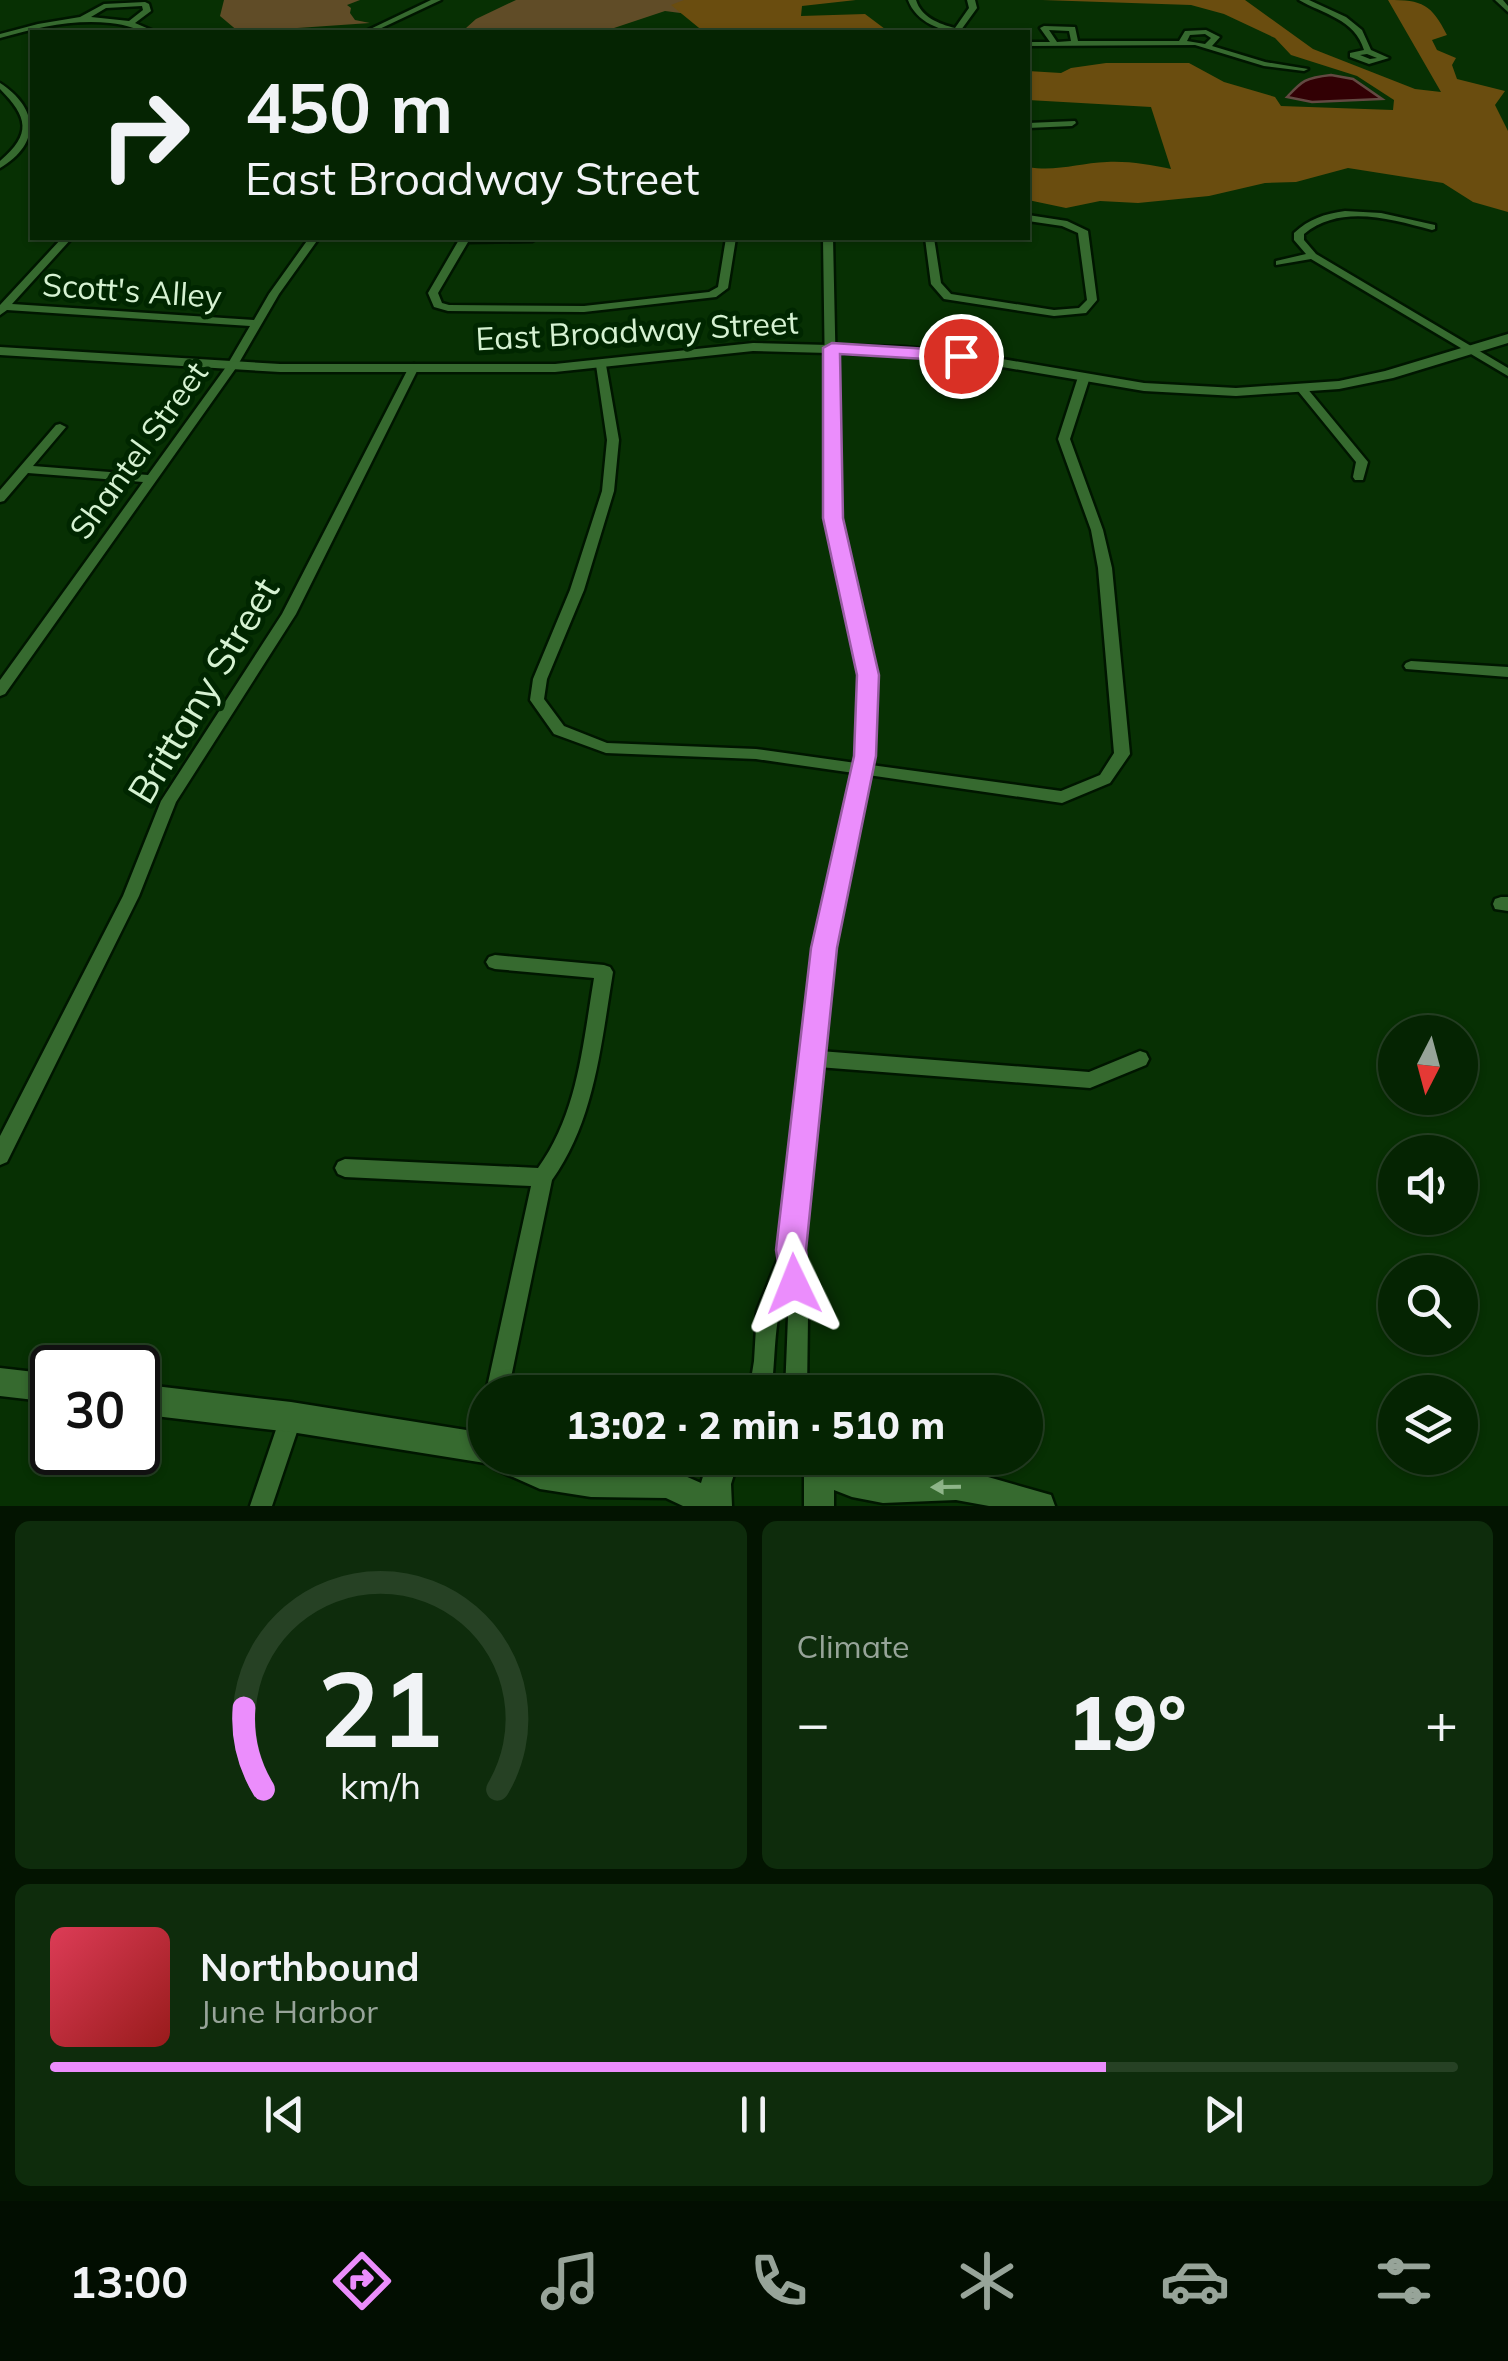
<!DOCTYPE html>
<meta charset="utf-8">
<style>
:root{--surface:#052402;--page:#0e2c0c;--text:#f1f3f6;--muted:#97a499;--line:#264124;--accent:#eb8dfc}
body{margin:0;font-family:Mulish,sans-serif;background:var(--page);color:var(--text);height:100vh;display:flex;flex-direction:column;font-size:38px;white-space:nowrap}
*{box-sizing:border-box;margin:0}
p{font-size:32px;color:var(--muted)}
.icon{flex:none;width:55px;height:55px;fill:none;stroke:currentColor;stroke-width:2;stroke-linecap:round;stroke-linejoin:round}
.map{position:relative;height:1506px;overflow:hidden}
.panel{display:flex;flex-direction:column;gap:15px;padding:15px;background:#031401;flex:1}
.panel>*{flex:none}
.top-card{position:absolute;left:30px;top:30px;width:1000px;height:210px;border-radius:0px;box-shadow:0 2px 8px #0004,0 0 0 2px var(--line);background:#052402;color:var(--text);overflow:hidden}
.needle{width:65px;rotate:186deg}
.fabs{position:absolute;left:1378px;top:1015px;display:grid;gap:20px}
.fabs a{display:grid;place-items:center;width:100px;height:100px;border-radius:50%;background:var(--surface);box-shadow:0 2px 8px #0004,0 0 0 2px var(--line);font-size:50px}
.speed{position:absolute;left:30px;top:1345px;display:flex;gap:20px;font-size:50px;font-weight:700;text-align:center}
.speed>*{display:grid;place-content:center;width:130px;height:130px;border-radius:50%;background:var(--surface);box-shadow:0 2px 8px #0004,0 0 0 2px var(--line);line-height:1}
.speed .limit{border:5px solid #111;border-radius:15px;background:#fff;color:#111}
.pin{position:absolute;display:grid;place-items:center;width:85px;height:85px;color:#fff;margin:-42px;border:5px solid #fff;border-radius:50%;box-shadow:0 2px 10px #0007}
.me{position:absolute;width:110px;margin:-55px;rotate:358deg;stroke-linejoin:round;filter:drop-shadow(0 0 8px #0008)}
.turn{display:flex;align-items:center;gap:35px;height:210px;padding:0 50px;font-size:45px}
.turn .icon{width:130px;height:130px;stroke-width:2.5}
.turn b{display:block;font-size:70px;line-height:85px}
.big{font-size:75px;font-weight:800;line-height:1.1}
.panel .widget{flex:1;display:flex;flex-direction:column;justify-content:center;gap:15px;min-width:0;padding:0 35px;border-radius:15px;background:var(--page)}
.panel .dial{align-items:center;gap:0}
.dial svg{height:260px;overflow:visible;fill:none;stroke:var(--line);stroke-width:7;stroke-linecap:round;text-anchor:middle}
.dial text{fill:var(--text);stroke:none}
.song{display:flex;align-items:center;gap:30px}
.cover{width:120px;height:120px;border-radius:15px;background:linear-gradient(135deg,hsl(350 70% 55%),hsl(0 70% 35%))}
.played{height:10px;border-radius:5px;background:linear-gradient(90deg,var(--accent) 75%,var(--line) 75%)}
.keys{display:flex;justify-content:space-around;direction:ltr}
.heat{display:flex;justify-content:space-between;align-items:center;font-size:55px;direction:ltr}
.panel .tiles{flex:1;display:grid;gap:15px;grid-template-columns:1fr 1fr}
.widget:last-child{grid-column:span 2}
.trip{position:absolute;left:468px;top:1375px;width:575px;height:100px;border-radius:50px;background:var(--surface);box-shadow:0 2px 8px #0004,0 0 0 2px var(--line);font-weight:800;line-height:100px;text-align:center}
.tab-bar{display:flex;height:160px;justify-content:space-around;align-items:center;background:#020e01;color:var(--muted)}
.tab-bar .icon{width:70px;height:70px}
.tab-bar .current{color:var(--accent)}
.tab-bar b{font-size:45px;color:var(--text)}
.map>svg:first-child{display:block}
.green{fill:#604c27}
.forest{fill:#6a4d0f}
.water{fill:#320004;stroke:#634942;stroke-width:2.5}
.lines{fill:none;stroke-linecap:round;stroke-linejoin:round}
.minor-casing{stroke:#001600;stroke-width:5}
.tertiary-casing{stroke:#001600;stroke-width:5}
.minor{fill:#366a2f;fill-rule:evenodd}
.tertiary{fill:#366a2f;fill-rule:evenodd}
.oneway{fill:#8eb589}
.route{fill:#eb8dfc;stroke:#995ca4;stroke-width:2.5}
.labels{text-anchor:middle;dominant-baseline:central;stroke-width:10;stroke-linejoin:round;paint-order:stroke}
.far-street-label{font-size:32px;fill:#d6f2d2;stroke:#002600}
.street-label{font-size:38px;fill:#d6f2d2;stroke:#002600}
</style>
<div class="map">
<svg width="1508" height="1506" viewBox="0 0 1508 1506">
<rect width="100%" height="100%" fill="#073003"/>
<g class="green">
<path d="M 224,0 L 360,0 L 347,5 L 351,8 L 350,13 L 355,20 L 370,23 L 239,32 L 220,16 Z"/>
<path d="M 516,0 L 703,0 L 688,14 L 665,11 L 602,32 L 386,30 L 466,28 L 476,19 Z"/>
</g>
<g class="forest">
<path d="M 684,0 L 856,0 L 802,6 L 801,16 L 865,14 L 889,32 L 704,32 L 671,5 Z"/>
<path d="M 1042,0 L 1245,0 L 1313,49 L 1415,89 L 1441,92 L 1388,0 C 1423,0 1431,4 1447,35 L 1432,40 L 1437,50 L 1456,58 L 1452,65 L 1457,79 L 1505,91 L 1495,105 L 1508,131 L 1508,212 L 1473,202 L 1443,183 L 1348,168 L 1296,182 L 1265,183 L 1209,196 L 1138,203 L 1100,201 L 1066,208 L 1028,200 L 1028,167 C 1056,172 1079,163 1107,162 C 1130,161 1150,165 1171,169 L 1151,107 L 1028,100 L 1028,71 L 1061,73 L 1071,68 L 1106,63 L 1189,63 L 1224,82 L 1275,97 L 1281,106 L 1393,110 L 1394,100 L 1357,76 L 1291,55 L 1275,38 L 1224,14 L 1191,5 Z"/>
</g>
<path class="water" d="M 1331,75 L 1353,79 L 1382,99 L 1312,102 L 1287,97 C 1302,81 1304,78 1331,75 Z"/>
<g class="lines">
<defs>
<g id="minor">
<path d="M 431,0 L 441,0 L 373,32 L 364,32 Z"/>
<path d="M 908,0 L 916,0 C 921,17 939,24 955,28 L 969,8 L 967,0 L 975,0 L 977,8 L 961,30 L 963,32 C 941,32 916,22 908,0 Z"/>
<path d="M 1299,0 L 1309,0 L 1346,17 L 1362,30 L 1371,50 L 1389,58 L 1369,64 L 1350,57 L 1350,53 L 1364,50 C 1355,19 1323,14 1299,0 ZM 1367,54 L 1377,58 L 1370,59 L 1360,55 Z"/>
<path d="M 1495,0 L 1503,0 L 1508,6 L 1508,12 Z"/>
<path d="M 145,2 L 149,4 L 151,11 L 135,23 L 156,32 C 141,32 126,24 110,23 C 72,19 36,28 0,38 L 0,34 L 38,24 L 80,17 L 104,4 ZM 142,6 L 143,10 L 129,21 L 91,17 L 106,8 Z"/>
<path d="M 1044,26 L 1075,27 L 1078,41 L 1179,41 L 1185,31 L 1206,30 L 1220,37 L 1212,46 L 1265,62 L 1308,69 L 1304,71 L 1264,66 L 1195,45 L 1028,46 L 1028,42 L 1050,42 L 1040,28 ZM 1049,30 L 1069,31 L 1071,41 L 1057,42 ZM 1205,34 L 1211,38 L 1205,44 L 1187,41 L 1190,35 Z"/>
<path d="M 0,83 C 38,108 42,143 0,168 L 0,161 C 32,134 28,117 0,89 Z"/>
<path d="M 1075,121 L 1076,123 L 1072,126 L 1028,128 L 1028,123 Z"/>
<path d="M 1345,211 L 1381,213 L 1435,225 L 1435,229 L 1432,230 C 1390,219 1341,204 1304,234 L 1304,240 L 1316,254 L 1508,368 L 1508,376 L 1311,259 L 1276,265 L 1276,261 L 1306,254 L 1294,240 L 1294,233 C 1309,219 1324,214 1345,211 Z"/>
<path d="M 1028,215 L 1067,221 L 1088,231 L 1097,300 L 1086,313 L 1054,316 L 944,299 L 931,284 L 925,238 L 934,238 L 941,283 L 951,294 L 1054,310 L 1079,308 L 1087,300 L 1078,233 L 1062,226 L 1028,221 Z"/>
<path d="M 62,238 L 72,238 L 12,304 L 254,320 L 269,294 L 309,238 L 319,238 L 279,294 L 236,368 L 5,694 L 0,696 L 0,680 L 143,482 L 28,473 L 4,501 L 0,502 L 0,490 L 56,425 L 60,424 L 66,427 L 33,466 L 148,475 L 226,367 L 250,326 L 7,310 L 0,315 L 0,305 Z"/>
<path d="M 460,238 L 537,238 L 532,241 L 468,242 L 438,293 L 442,303 L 449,305 L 584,306 L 709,292 L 718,287 L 726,238 L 736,238 L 728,288 L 716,297 L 584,312 L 448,311 L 434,307 L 428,293 Z"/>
<path d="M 823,238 L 833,238 L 839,518 L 875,675 L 871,765 L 1061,791 L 1100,775 L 1114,753 L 1098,568 L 1091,530 L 1058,439 L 1078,377 L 1084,374 L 1090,377 L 1070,439 L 1103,530 L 1112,568 L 1130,754 L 1110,783 L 1062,803 L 868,775 L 833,948 L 820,1051 L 1089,1072 L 1140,1051 L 1146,1053 L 1149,1059 L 1146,1065 L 1090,1088 L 818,1067 L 801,1250 L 808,1317 L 807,1392 L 785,1392 L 788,1317 L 785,1292 C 773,1323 776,1359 771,1392 L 749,1392 L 754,1361 L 757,1311 L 781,1251 L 801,1058 L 815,948 L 854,773 L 756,759 L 606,753 L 554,734 L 530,700 L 533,679 L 570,590 L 602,491 L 607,440 L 596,365 L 601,362 L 606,365 L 619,440 L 614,491 L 584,590 L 547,679 L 544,699 L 564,726 L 607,743 L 756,749 L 856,763 L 861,675 L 827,518 Z"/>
<path d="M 414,364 L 419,367 L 296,614 L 176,802 L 139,896 L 7,1162 L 0,1165 L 0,1136 L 123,896 L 161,801 L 282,614 L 409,367 Z"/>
<path d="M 1302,386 L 1306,387 L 1368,462 L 1363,480 L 1355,480 L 1353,477 L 1356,462 L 1298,391 L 1296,389 Z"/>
<path d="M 1411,661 L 1508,667 L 1508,677 L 1406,669 L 1404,666 L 1406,663 Z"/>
<path d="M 1501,897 L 1508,897 L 1508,911 L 1495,909 L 1493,904 L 1495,899 Z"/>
<path d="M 495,955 L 604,965 L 610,967 L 613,972 C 601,1044 595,1120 552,1180 L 508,1392 L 486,1392 L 531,1186 L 345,1177 L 338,1174 L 335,1168 L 338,1162 L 345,1159 L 538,1168 C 578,1113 583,1043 594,978 L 495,969 L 489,967 L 486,962 L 489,957 Z"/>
<path d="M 291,1406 L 299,1409 L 302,1417 L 272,1506 L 250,1506 L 283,1409 Z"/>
</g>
<g id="tertiary">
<path d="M 1508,334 L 1508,343 L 1393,378 L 1339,389 L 1236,396 L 1144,391 L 961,360 L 904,355 L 753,351 L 555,372 L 280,372 L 0,355 L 0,347 L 280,364 L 555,364 L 753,343 L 904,347 L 961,352 L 1144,383 L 1236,388 L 1339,381 L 1385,371 Z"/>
<path d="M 0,1368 L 52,1374 L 52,1402 L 0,1396 Z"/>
<path d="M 138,1384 L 291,1402 L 485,1433 L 485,1458 L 538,1458 L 591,1467 L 667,1468 L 701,1483 L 704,1473 L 680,1469 L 676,1458 L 739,1458 L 731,1484 L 732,1506 L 683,1506 L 666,1498 L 591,1497 L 540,1489 L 495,1469 L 492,1460 L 485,1463 L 291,1432 L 138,1414 Z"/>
<path d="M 797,1458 L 834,1458 L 868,1471 L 967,1471 L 1051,1495 L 1055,1506 L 989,1506 L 956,1500 L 883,1503 L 852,1497 L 834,1490 L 834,1506 L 804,1506 L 804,1477 Z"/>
</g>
</defs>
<use href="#minor" class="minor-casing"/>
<use href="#tertiary" class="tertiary-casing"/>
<use href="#minor" class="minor"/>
<use href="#tertiary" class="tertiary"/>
</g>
<defs><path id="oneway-solid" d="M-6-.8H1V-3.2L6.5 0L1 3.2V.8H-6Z" transform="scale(2.5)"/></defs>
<use class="oneway" href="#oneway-solid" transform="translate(946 1487) rotate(179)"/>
<path class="route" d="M 832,343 L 961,351 L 969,356 L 961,361 L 840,354 L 843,518 L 879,675 L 876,756 L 837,948 L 806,1250 L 810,1284 L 805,1294 L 794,1299 L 783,1294 L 776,1250 L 811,948 L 854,756 L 857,675 L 823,518 L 823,348 Z"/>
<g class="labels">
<g class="far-street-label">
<text transform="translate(132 290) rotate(4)">Scott's Alley</text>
<text transform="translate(637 330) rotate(-3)">East Broadway Street</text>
<text transform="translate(138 450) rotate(-54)">Shantel Street</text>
</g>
<g class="street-label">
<text transform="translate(203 690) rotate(-59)">Brittany Street</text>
</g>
</g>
</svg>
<div class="fabs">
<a><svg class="needle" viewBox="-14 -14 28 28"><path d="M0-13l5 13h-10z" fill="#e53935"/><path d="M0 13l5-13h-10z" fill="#97a499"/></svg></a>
<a><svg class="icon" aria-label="sound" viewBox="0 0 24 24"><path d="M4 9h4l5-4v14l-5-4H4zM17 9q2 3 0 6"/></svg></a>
<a><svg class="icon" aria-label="search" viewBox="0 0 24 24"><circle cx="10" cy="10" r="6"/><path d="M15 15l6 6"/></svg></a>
<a><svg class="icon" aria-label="layers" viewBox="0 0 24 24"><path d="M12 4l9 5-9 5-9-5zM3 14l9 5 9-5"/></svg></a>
</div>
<div class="speed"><div class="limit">30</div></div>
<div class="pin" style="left:961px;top:356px;background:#d93025"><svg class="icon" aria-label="arrive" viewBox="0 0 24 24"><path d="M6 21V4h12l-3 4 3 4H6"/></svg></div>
<svg class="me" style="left:794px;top:1284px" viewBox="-20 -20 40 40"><path d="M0-17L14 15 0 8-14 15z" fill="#eb8dfc" stroke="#fff" stroke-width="4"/></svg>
<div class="trip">13:02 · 2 min · 510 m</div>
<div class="top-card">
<div class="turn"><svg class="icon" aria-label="right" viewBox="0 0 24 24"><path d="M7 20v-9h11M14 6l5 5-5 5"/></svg><div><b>450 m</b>East Broadway Street</div></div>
</div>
</div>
<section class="panel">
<div class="tiles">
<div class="widget dial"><svg viewBox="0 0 100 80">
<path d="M14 69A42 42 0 1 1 86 69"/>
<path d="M14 69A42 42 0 0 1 8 44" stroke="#eb8dfc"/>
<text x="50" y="56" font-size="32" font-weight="700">21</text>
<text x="50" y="72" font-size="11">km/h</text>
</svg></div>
<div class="widget"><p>Climate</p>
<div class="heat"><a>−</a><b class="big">19°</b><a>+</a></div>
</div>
<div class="widget">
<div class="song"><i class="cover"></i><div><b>Northbound</b><p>June Harbor</p></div></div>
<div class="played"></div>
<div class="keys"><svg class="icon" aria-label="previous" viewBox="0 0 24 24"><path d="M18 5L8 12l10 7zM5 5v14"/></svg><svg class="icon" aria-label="pause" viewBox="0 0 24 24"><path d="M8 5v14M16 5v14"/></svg><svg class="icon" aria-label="next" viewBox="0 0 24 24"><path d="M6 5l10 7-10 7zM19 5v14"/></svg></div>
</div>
</div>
</section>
<nav class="tab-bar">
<b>13:00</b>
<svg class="icon current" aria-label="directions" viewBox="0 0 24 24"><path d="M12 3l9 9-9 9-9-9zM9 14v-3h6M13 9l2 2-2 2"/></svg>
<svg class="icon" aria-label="music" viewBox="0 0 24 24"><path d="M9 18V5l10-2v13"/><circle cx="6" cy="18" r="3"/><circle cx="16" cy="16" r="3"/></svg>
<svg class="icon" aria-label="phone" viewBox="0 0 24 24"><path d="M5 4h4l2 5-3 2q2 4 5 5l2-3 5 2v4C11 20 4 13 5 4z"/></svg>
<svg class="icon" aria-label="climate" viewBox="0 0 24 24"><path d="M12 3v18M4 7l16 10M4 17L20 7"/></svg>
<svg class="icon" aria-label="car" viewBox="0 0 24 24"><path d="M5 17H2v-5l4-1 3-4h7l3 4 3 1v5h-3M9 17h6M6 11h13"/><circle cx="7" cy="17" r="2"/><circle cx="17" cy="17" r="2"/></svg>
<svg class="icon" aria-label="filters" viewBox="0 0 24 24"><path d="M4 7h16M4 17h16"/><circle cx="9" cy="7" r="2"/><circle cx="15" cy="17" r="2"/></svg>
</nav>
